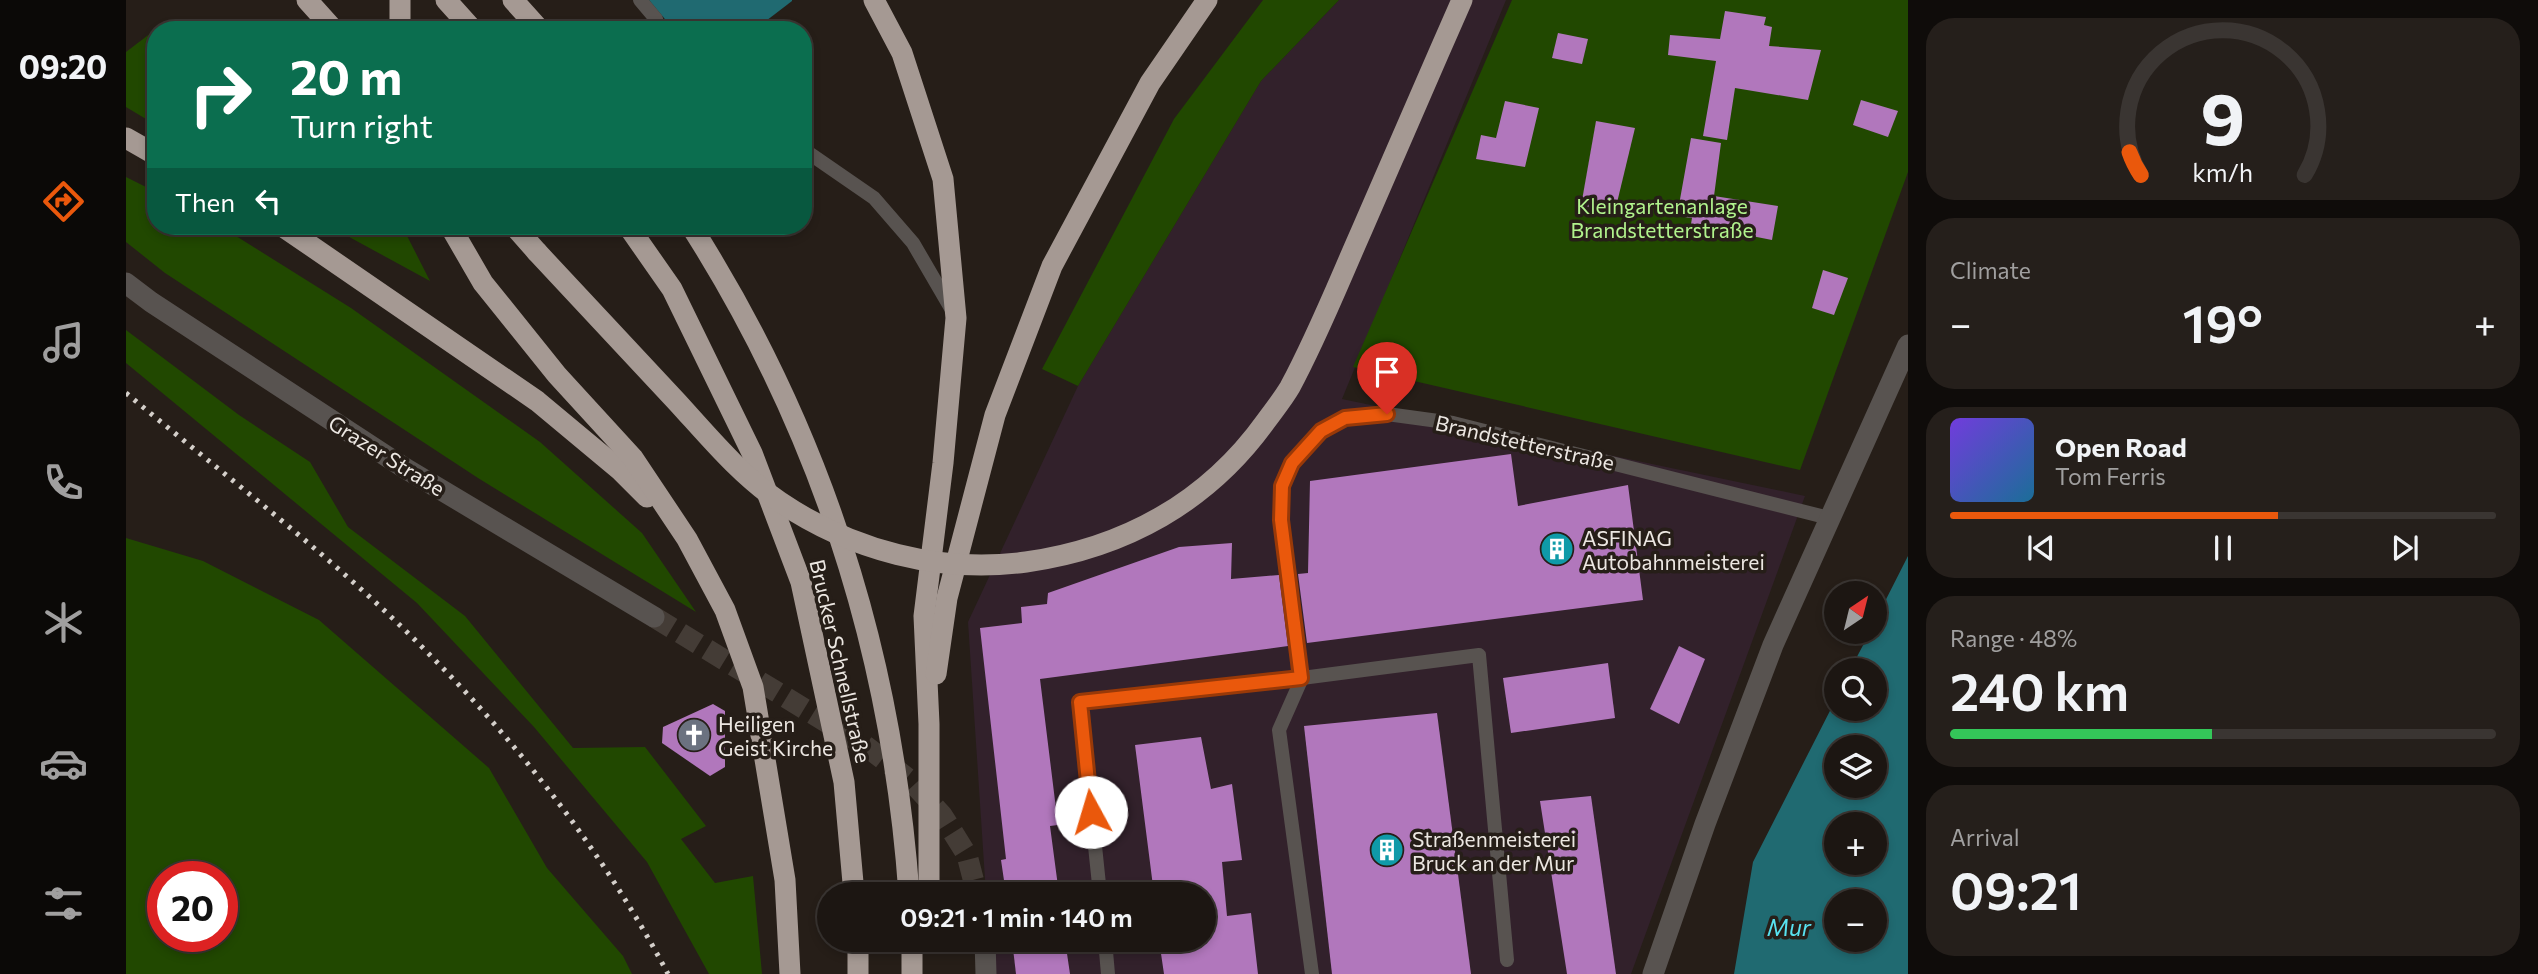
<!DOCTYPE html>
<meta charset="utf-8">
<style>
:root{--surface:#1c1612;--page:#251f1b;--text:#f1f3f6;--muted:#a09f9f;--line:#3a3532;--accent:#ea580c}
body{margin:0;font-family:Commissioner,sans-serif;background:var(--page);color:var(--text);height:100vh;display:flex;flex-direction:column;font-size:26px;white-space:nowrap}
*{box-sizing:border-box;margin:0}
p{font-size:23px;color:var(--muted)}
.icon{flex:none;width:38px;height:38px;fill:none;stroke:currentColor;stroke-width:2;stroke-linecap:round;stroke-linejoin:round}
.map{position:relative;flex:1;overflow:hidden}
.panel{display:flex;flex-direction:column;gap:18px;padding:18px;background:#0f0c0a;width:630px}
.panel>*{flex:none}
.banner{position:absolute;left:21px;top:21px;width:665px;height:214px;border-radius:28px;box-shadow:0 4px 10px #0003,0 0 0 2px var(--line);background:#0b6e4f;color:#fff;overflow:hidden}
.needle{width:46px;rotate:35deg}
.fabs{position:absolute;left:1698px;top:581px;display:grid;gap:14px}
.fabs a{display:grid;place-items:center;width:63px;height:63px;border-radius:50%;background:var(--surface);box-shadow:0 4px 10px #0003,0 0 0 2px var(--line);font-size:35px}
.speed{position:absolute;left:21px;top:861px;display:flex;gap:14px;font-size:35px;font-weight:700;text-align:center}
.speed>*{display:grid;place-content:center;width:91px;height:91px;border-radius:50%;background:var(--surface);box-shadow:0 4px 10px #0003,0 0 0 2px var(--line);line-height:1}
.speed .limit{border:10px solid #d22;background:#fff;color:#111}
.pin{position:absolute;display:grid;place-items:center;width:60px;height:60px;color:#fff;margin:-72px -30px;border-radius:50% 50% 50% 0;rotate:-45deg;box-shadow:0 0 7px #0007}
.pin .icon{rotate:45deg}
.me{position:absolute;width:77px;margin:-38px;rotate:354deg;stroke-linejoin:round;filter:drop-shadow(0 0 5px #0008)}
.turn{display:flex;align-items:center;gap:24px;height:147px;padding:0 28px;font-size:32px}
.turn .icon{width:91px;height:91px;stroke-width:2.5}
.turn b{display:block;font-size:49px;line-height:60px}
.then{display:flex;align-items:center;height:66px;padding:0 28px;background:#0003;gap:14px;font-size:26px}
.big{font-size:52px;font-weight:600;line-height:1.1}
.panel .widget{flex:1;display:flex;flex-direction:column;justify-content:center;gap:10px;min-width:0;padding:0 24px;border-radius:28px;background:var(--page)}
.panel .dial{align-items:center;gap:0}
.dial svg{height:182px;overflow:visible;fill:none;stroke:var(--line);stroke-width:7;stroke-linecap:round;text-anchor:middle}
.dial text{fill:var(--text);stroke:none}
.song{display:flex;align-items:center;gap:21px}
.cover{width:84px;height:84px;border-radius:10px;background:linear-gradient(135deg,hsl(260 70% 55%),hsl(200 70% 35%))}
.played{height:7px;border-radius:4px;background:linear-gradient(90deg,var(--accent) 60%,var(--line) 60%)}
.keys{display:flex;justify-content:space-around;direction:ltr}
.heat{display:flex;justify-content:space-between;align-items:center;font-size:38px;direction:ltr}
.charge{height:10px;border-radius:5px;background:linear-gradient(90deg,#34c759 48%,var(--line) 0)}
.trip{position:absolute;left:691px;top:882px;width:399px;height:70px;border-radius:35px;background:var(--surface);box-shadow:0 4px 10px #0003,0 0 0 2px var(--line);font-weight:600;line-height:70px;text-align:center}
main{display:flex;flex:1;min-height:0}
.menu{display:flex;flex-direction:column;width:126px;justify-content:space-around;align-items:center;background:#0b0907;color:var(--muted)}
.menu .icon{width:49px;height:49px}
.menu .active{color:var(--accent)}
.menu b{font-size:32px;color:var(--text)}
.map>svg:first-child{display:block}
.industrial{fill:#32212b}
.green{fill:#214800;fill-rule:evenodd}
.water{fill:#206a71;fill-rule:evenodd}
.building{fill:#b177bc}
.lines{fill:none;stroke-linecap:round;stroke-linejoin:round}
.tertiary-tunnel{stroke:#443c36;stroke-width:21;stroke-dasharray:21 10;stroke-linecap:butt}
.service{stroke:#585350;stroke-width:14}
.minor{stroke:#585350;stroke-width:21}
.tertiary{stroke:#585350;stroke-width:21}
.motorway{stroke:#a59993;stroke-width:21}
.rail{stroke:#d4cfca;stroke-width:5;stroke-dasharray:3.5 7;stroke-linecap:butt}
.motorway-bridge{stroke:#a59993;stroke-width:21}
.route-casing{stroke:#983908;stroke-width:18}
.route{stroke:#ea580c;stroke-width:12}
.labels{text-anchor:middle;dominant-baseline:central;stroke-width:7;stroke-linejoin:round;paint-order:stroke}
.park-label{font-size:21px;fill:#b1f38d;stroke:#261e18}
.street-label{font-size:21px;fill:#ece7e2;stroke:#261e18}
.poi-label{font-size:21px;fill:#ece7e2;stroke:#261e18;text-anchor:start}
.water-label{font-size:23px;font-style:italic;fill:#58e2f0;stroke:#261e18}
</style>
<main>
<nav class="menu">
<b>09:20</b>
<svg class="icon active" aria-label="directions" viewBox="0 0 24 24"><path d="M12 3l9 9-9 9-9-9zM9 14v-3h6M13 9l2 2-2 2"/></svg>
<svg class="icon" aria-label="music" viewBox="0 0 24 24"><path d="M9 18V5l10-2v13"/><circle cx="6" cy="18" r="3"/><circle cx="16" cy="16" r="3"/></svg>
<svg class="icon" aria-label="phone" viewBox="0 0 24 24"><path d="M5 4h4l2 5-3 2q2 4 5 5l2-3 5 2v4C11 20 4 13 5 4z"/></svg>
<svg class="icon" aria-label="climate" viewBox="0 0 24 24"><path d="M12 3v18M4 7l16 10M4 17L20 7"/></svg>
<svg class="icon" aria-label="car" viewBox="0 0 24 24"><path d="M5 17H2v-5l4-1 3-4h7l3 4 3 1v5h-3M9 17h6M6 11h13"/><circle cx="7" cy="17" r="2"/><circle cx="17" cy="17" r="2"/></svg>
<svg class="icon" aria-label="filters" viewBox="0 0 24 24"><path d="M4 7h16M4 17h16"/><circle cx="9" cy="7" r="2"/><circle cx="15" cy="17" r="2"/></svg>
</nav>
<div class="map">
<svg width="1782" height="974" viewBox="0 0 1782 974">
<rect width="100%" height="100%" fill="#261e18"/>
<path class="industrial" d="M 1213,0 L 1380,0 L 1216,399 L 1679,496 L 1505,974 L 865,974 L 863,940 L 1078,940 L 1078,894 L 860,894 L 842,622 L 952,386 L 1135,81 Z"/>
<g class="green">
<path d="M 1137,0 L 1213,0 L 1135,81 L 952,386 L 916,369 L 1048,119 Z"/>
<path d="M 1386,0 L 1782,0 L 1782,172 L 1674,470 L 1227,367 Z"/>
<path d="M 34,26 L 43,30 L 30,30 L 30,125 L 0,107 L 0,52 Z"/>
<path d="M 0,177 L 30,192 L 30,226 L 94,226 L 225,308 L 414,442 L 516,533 L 570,612 L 352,478 L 39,273 L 0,242 Z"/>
<path d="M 203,226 L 276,226 L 304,281 Z"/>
<path d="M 0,330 L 113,415 L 184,462 L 222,527 L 339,616 L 447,748 L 519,747 L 580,826 L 555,839 L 589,883 L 627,876 L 636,974 L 583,974 L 521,862 L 408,727 L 291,603 L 0,363 Z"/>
<path d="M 0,538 L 77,561 L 193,620 L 363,768 L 421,868 L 497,956 L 506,974 L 0,974 ZM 37,877 L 96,877 L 96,936 L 37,936 Z"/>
</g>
<g class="water">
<path d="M 523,0 L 666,0 L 666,1 L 628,30 L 548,30 Z"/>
<path d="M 1782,556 L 1782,974 L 1608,974 L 1627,862 L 1710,699 L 1710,709 L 1748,709 L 1748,670 L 1724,670 L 1744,632 L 1748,632 L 1748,623 ZM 1710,747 L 1748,747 L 1748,786 L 1710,786 ZM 1710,824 L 1748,824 L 1748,863 L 1710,863 ZM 1710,901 L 1748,901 L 1748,940 L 1710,940 Z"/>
</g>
<g class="building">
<path d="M 1599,11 L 1640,17 L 1638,25 L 1646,27 L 1643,46 L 1695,50 L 1682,100 L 1609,88 L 1601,140 L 1577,136 L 1590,61 L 1542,55 L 1544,35 L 1594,39 Z"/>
<path d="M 1432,33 L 1462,39 L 1456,64 L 1426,58 Z"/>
<path d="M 1735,100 L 1772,111 L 1762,137 L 1727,125 Z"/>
<path d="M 1379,101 L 1413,108 L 1399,167 L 1350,159 L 1355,135 L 1370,138 Z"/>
<path d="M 1470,121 L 1509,128 L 1489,211 L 1455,206 Z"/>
<path d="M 1565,138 L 1595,143 L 1588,196 L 1652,206 L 1646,240 L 1565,224 L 1566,218 L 1551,216 Z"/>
<path d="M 1697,270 L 1722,278 L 1708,315 L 1686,308 Z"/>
<path d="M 1385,454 L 1392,506 L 1502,485 L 1517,600 L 1181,643 L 1172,574 L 1182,573 L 1184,481 Z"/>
<path d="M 1106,543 L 1105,579 L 1153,575 L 1162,646 L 914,679 L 932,825 L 924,826 L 933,894 L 880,894 L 875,860 L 880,859 L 854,628 L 896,623 L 895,607 L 921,604 L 922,593 L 1053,547 Z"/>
<path d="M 1553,646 L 1579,659 L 1553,724 L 1524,709 Z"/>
<path d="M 1482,663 L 1489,718 L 1385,733 L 1377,678 Z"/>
<path d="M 587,704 L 599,711 L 599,767 L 584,776 L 536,743 L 537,727 Z"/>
<path d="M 1311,713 L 1345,974 L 1206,974 L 1178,726 Z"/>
<path d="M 1075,737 L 1085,789 L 1106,784 L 1116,860 L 1096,862 L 1101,916 L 1125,913 L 1132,974 L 1038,974 L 1033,940 L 1078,940 L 1078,894 L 1028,894 L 1009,745 Z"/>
<path d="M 1465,796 L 1490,974 L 1441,974 L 1414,801 Z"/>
<path d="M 886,940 L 939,940 L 944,974 L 890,974 Z"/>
</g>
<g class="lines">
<path class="tertiary-tunnel" d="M 528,617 L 741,747 L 784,780 L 816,815 L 841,855 L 851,894"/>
<g class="service">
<path d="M 514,0 L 530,19 L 533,30"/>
<path d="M 677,149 L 748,198 L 787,243 L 826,310"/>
<path d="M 974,894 L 954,702 L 1176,678 L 1353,655 L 1381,960"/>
<path d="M 979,940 L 982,974"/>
<path d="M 1186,974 L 1153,730 L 1176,678 L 1155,520 L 1156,487 L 1166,463 L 1195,431 L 1219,418 L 1261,414 L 1327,423 L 1703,518"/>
</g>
<path class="minor" d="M 1527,974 L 1579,824 L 1647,645 L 1782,345"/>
<g class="tertiary">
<path d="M 0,283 L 25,302 L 277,467 L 528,617"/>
<path d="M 859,940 L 860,974"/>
</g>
<g class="motorway">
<path d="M 181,0 L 208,30"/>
<path d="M 274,0 L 274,30"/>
<path d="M 320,0 L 347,30"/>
<path d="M 387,0 L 414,30"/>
<path d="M 748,0 L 776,53 L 817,179 L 830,318 L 817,463 L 798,616 L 803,724 L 803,894"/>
<path d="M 0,138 L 30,155"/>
<path d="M 156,226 L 411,401 L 495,471 L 521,497"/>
<path d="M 324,226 L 357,283 L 431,375 L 507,458 L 561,539 L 599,610 L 627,687 L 659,880 L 664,974"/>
<path d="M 388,226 L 411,252"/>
<path d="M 502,226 L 546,289 L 626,453 L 675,582 L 718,782 L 728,894"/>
<path d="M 565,226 C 695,430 766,653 783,894"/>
<path d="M 810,674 L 821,598 L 869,415 L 926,266 L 1024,83 L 1081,0"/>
<path d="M 732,940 L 732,974"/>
<path d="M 786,940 L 786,974"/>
</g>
<path class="rail" d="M 0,393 C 103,479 212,561 305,656 C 398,750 480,857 542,974"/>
<path class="motorway-bridge" d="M 411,252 C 458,302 504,352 551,402 C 583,437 614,475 654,502 C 725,550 814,574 900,562 C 999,548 1082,502 1140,421 C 1148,410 1157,399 1164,387 C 1191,337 1212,284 1235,232 C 1269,154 1302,77 1336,0"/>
</g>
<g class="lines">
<defs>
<path id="route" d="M 965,812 L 954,702 L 1175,678 L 1155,520 L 1156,486 L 1166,463 L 1195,431 L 1219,418 L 1261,414"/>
</defs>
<use href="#route" class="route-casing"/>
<use href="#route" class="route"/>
</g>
<defs>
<symbol id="building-disc" viewBox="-11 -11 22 22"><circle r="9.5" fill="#0f9aa8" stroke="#261e18"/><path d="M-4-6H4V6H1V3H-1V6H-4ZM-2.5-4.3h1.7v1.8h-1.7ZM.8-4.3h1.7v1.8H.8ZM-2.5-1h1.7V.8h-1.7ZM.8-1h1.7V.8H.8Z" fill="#fff"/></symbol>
<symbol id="church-disc" viewBox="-11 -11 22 22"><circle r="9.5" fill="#6b7280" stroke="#261e18"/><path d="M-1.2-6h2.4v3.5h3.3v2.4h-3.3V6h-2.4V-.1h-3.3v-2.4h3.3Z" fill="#fff"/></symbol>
</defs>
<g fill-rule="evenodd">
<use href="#building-disc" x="1412" y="530" width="38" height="38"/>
<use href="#church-disc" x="549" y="716" width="38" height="38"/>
<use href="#building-disc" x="1242" y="831" width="38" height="38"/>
</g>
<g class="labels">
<g class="park-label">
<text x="1536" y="205">Kleingartenanlage<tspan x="1536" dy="24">Brandstetterstraße</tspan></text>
</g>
<g class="street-label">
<text transform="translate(1399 442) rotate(13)">Brandstetterstraße</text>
<text transform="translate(261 455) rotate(32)">Grazer Straße</text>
<text transform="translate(715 661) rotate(77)">Brucker Schnellstraße</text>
</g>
<g class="poi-label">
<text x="1456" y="537">ASFINAG<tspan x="1456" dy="24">Autobahnmeisterei</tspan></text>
<text x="592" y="723">Heiligen<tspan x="592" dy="24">Geist Kirche</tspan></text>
<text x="1286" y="838">Straßenmeisterei<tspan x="1286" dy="24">Bruck an der Mur</tspan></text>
</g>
<g class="water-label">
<text x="1663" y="927">Mur</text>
</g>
</g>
</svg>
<div class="fabs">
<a><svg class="needle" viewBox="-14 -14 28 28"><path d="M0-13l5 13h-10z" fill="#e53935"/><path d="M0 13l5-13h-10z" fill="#a09f9f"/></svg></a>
<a><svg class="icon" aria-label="search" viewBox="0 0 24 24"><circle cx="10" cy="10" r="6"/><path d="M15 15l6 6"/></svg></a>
<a><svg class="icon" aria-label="layers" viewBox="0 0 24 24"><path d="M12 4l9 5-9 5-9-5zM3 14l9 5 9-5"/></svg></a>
<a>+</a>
<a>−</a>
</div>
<div class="speed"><div class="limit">20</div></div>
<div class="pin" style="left:1261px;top:414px;background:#d93025"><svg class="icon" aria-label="arrive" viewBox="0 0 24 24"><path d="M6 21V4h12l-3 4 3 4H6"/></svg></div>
<svg class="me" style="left:965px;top:812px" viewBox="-20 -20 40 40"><circle r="19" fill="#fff"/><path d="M0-13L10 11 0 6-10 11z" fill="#ea580c"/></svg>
<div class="trip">09:21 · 1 min · 140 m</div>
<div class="banner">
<div class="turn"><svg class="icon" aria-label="right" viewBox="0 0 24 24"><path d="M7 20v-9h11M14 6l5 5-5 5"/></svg><div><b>20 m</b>Turn right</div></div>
<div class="then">Then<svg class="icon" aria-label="left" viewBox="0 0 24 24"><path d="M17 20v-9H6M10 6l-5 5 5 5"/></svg></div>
</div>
</div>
<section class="panel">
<div class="widget dial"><svg viewBox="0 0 100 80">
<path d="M14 69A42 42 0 1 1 86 69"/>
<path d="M14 69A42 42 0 0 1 9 59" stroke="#ea580c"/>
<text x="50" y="56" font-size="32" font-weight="700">9</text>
<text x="50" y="72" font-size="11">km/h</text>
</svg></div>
<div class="widget"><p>Climate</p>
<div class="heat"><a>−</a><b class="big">19°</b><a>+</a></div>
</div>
<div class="widget">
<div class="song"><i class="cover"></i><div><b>Open Road</b><p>Tom Ferris</p></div></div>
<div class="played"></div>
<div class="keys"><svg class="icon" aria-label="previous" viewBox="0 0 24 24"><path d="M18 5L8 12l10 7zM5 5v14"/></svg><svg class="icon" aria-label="pause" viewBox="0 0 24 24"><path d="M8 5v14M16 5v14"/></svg><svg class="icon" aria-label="next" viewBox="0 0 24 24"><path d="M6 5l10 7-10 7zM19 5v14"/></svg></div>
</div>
<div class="widget"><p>Range · 48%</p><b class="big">240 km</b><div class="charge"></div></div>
<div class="widget"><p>Arrival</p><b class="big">09:21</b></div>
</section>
</main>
